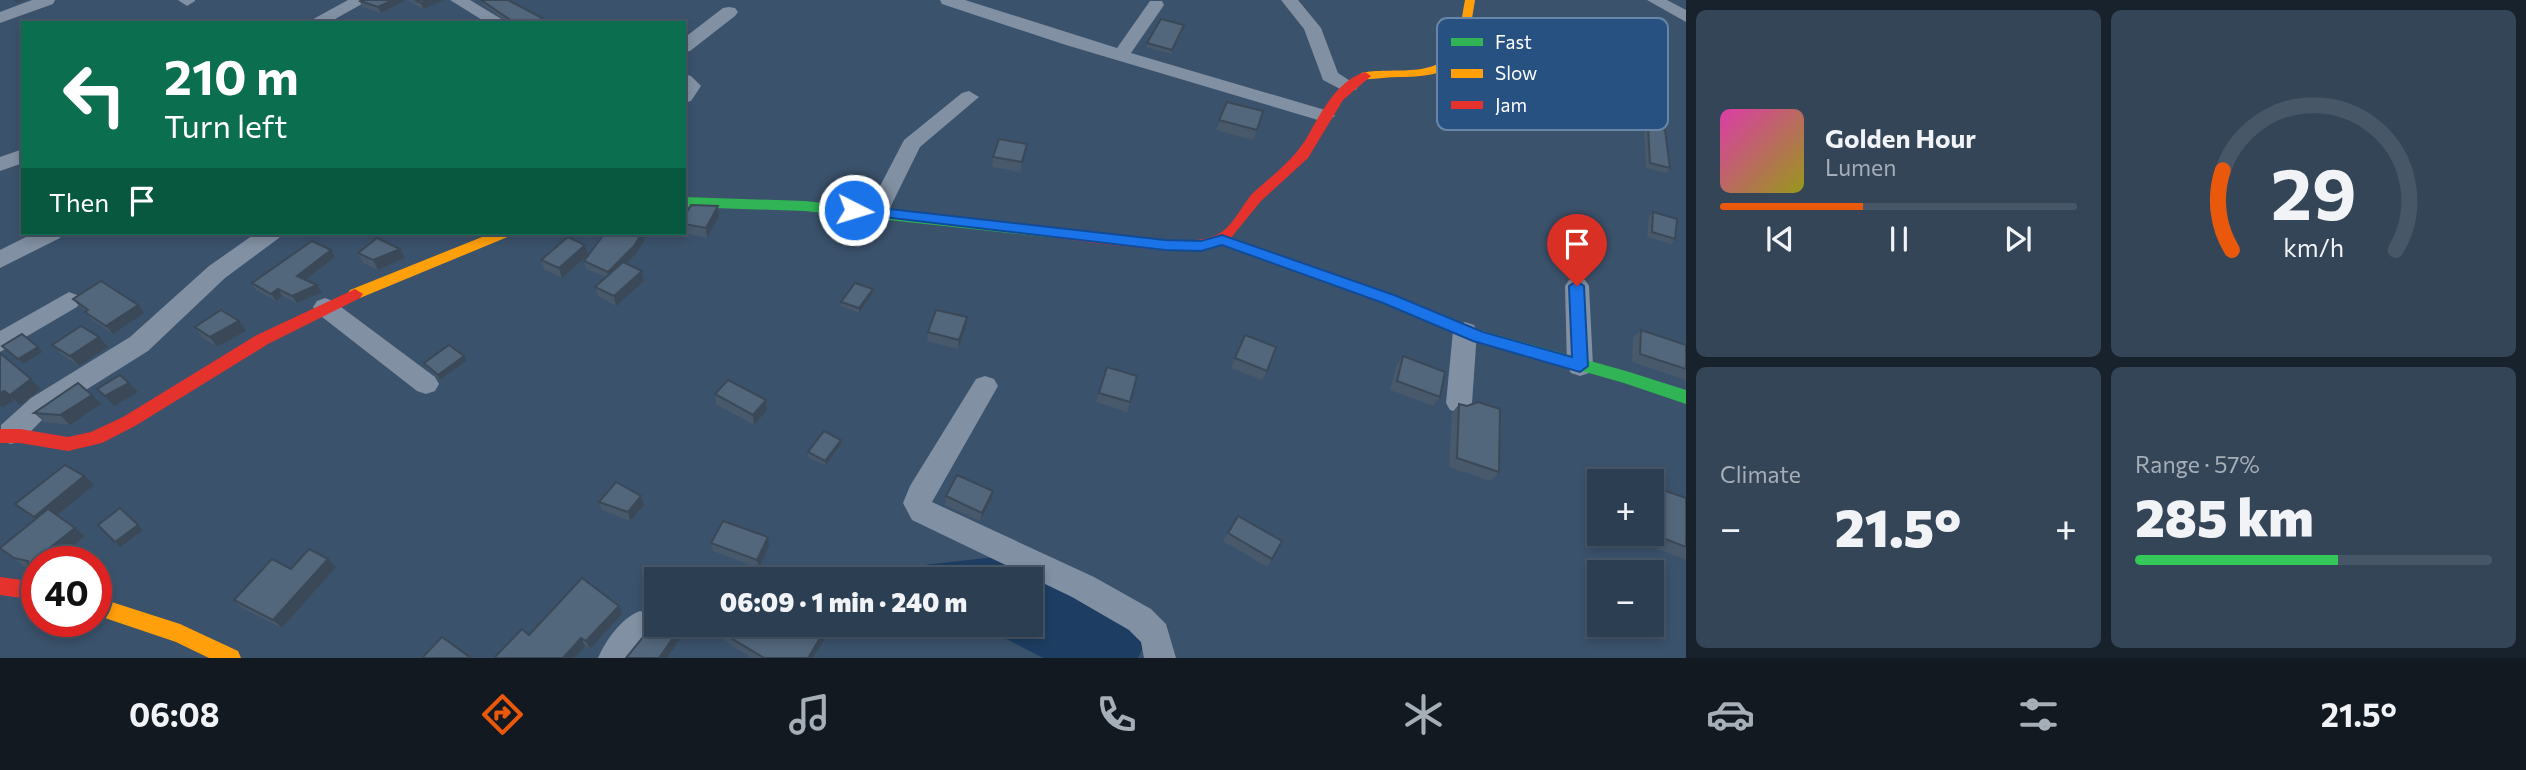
<!DOCTYPE html>
<meta charset="utf-8">
<style>
:root{--surface:#2c3e51;--page:#344558;--text:#f1f3f6;--muted:#a6aeb7;--line:#485768;--accent:#ea580c}
body{margin:0;font-family:Commissioner,sans-serif;background:var(--page);color:var(--text);height:100vh;display:flex;flex-direction:column;font-size:26px;white-space:nowrap}
*{box-sizing:border-box;margin:0}
p{font-size:23px;color:var(--muted)}
.icon{flex:none;width:38px;height:38px;fill:none;stroke:currentColor;stroke-width:2;stroke-linecap:round;stroke-linejoin:round}
.map{position:relative;flex:1;overflow:hidden}
.side{display:flex;flex-direction:column;gap:10px;padding:10px;background:#18222d;width:840px}
.side>*{flex:none}
.guide{position:absolute;left:21px;top:21px;width:665px;height:214px;border-radius:0px;box-shadow:0 4px 10px #0003,0 0 0 2px var(--line);background:#0b6e4f;color:#fff;overflow:hidden}
.fabs{position:absolute;left:1587px;top:469px;display:grid;gap:14px}
.fabs a{display:grid;place-items:center;width:77px;height:77px;border-radius:0px;background:var(--surface);box-shadow:0 4px 10px #0003,0 0 0 2px var(--line);font-size:35px}
.speed{position:absolute;left:21px;top:546px;display:flex;gap:14px;font-size:35px;font-weight:700;text-align:center}
.speed>*{display:grid;place-content:center;width:91px;height:91px;border-radius:50%;background:var(--surface);box-shadow:0 4px 10px #0003,0 0 0 2px var(--line);line-height:1}
.speed .limit{border:10px solid #d22;background:#fff;color:#111}
.pin{position:absolute;display:grid;place-items:center;width:60px;height:60px;color:#fff;margin:-72px -30px;border-radius:50% 50% 50% 0;rotate:-45deg;box-shadow:0 0 7px #0007}
.pin .icon{rotate:45deg}
.me{position:absolute;width:77px;margin:-38px;rotate:95deg;stroke-linejoin:round;filter:drop-shadow(0 0 5px #0008)}
.turn{display:flex;align-items:center;gap:24px;height:147px;padding:0 28px;font-size:32px}
.turn .icon{width:91px;height:91px;stroke-width:2.5}
.turn b{display:block;font-size:49px;line-height:60px}
.then{display:flex;align-items:center;height:66px;padding:0 28px;background:#0003;gap:14px;font-size:26px}
.big{font-size:52px;font-weight:800;line-height:1.1}
.side .widget{flex:1;display:flex;flex-direction:column;justify-content:center;gap:10px;min-width:0;padding:0 24px;border-radius:10px;background:var(--page)}
.side .dial{align-items:center;gap:0}
.dial svg{height:182px;overflow:visible;fill:none;stroke:var(--line);stroke-width:7;stroke-linecap:round;text-anchor:middle}
.dial text{fill:var(--text);stroke:none}
.song{display:flex;align-items:center;gap:21px}
.cover{width:84px;height:84px;border-radius:10px;background:linear-gradient(135deg,hsl(320 70% 55%),hsl(60 70% 35%))}
.played{height:7px;border-radius:4px;background:linear-gradient(90deg,var(--accent) 40%,var(--line) 40%)}
.keys{display:flex;justify-content:space-around;direction:ltr}
.heat{display:flex;justify-content:space-between;align-items:center;font-size:38px;direction:ltr}
.charge{height:10px;border-radius:5px;background:linear-gradient(90deg,#34c759 57%,var(--line) 0)}
.side .tiles{flex:1;display:grid;gap:10px;grid-template-columns:repeat(2,1fr)}
.trip{position:absolute;left:644px;top:567px;width:399px;height:70px;border-radius:0px;background:var(--surface);box-shadow:0 4px 10px #0003,0 0 0 2px var(--line);font-weight:800;line-height:70px;text-align:center}
.tabs{display:flex;height:112px;justify-content:space-around;align-items:center;background:#121920;color:var(--muted)}
.tabs .icon{width:49px;height:49px}
.tabs .current{color:var(--accent)}
.tabs b{font-size:32px;color:var(--text)}
main{display:flex;flex:1;min-height:0}
.map>svg:first-child{display:block}
.water{fill:#1d3e62}
.lines{fill:none;stroke-linecap:round;stroke-linejoin:round}
.street{fill:#8190a2;fill-rule:evenodd}
.fast{fill:#30b455;fill-rule:evenodd}
.slow{fill:#ff9f0a;fill-rule:evenodd}
.jam{fill:#e5322d;fill-rule:evenodd}
.wall{fill:#47596b}
.shaded-wall{fill:#3a4857}
.building{fill:#53677c;stroke:#3a4857;stroke-width:2}
.route{fill:#1a73e8;stroke:#114b97;stroke-width:2}
.key{fill:#265181;stroke:#6785a7;stroke-width:2}
.key-label{font-size:19px;fill:#fff}
</style>
<main>
<div class="map">
<svg width="1686" height="658" viewBox="0 0 1686 658">
<rect width="100%" height="100%" fill="#3b526c"/>
<path class="water" d="M 1004,556 L 1099,604 L 1145,643 L 1138,658 L 1043,658 L 979,625 L 1031,625 L 1031,579 L 925,579 L 924,565 Z"/>
<g class="lines">
<g class="street">
<path d="M 32,0 L 55,0 L 53,4 L 0,23 L 0,12 Z"/>
<path d="M 178,0 L 195,0 L 195,1 L 187,6 Z"/>
<path d="M 348,0 L 369,0 L 328,23 L 306,23 Z"/>
<path d="M 450,0 L 470,0 L 508,23 L 487,23 Z"/>
<path d="M 940,0 L 965,0 L 1117,48 L 1150,1 L 1162,1 L 1164,5 L 1131,53 L 1332,112 L 1335,116 L 1325,122 L 1318,120 L 1066,45 L 942,4 Z"/>
<path d="M 1281,0 L 1298,0 L 1321,28 L 1338,73 L 1358,86 L 1356,90 L 1342,90 L 1323,80 L 1304,29 Z"/>
<path d="M 1647,0 L 1667,0 L 1686,10 L 1686,22 Z"/>
<path d="M 729,7 L 735,8 L 738,12 L 735,16 L 690,51 L 684,52 L 684,38 L 723,8 Z"/>
<path d="M 684,74 L 691,76 L 701,86 L 691,101 L 684,103 Z"/>
<path d="M 969,91 L 979,97 L 920,147 L 886,216 L 870,216 L 867,211 L 904,140 L 962,93 Z"/>
<path d="M 23,149 L 23,163 L 0,171 L 0,157 Z"/>
<path d="M 34,233 L 63,233 L 60,238 L 0,268 L 0,250 Z"/>
<path d="M 256,233 L 282,233 L 279,238 L 225,278 L 148,351 L 49,413 L 21,441 L 11,444 L 1,441 L 1,425 L 31,398 L 130,337 L 209,266 Z"/>
<path d="M 1577,278 L 1585,280 L 1589,286 L 1593,366 L 1589,373 L 1580,376 L 1571,373 L 1567,366 L 1565,286 L 1569,280 Z"/>
<path d="M 69,292 L 77,295 L 81,301 L 77,307 L 0,352 L 0,331 Z"/>
<path d="M 325,298 L 333,301 L 435,377 L 439,384 L 435,391 L 426,394 L 417,391 L 317,313 L 313,307 L 317,301 Z"/>
<path d="M 1465,322 L 1474,325 L 1477,331 L 1472,403 L 1468,410 L 1459,413 L 1450,410 L 1446,403 L 1453,331 L 1456,325 Z"/>
<path d="M 985,376 L 994,379 L 998,386 L 932,502 L 1094,577 L 1151,609 L 1166,624 L 1176,658 L 1144,658 L 1141,642 L 1129,630 L 1072,597 L 912,520 L 903,503 L 910,486 L 976,379 Z"/>
<path d="M 640,611 L 651,615 L 656,626 L 651,637 L 634,658 L 598,658 C 606,640 621,618 640,611 Z"/>
</g>
<g class="fast">
<path d="M 684,197 L 805,201 L 1056,228 L 1063,233 L 1056,238 L 805,211 L 684,207 Z"/>
<path d="M 1479,330 L 1626,371 L 1686,390 L 1686,404 L 1624,383 L 1473,340 L 1471,336 Z"/>
</g>
<g class="slow">
<path d="M 1465,0 L 1475,0 C 1466,57 1464,77 1399,77 C 1387,77 1373,80 1361,79 L 1361,73 C 1391,66 1442,81 1456,44 C 1461,30 1462,15 1465,0 Z"/>
<path d="M 492,233 L 512,233 L 510,236 L 360,298 L 350,298 L 347,294 L 350,290 Z"/>
<path d="M 1222,235 L 1394,295 L 1485,332 L 1487,336 L 1479,342 L 1473,340 L 1384,303 L 1217,243 L 1215,240 Z"/>
<path d="M 96,597 L 180,624 L 238,651 L 241,658 L 209,658 L 176,642 L 96,615 Z"/>
</g>
<g class="jam">
<path d="M 1365,72 L 1371,76 L 1343,100 L 1308,158 L 1261,201 L 1230,239 L 1211,247 L 1169,251 L 1094,243 L 1056,238 L 1049,233 L 1056,228 C 1094,234 1187,252 1220,233 C 1235,224 1242,204 1254,192 C 1275,173 1295,159 1309,134 C 1322,111 1337,81 1365,72 Z"/>
<path d="M 355,289 L 363,294 L 360,298 L 268,344 L 135,426 L 102,443 L 68,451 L 20,443 L 0,443 L 0,429 L 20,429 L 68,437 L 91,432 L 123,417 L 257,335 Z"/>
<path d="M 0,577 L 37,582 L 37,600 L 0,595 Z"/>
</g>
</g>
<g class="wall">
<path d="M 361,0 L 406,0 L 381,13 L 362,7 L 360,1 Z"/>
<path d="M 407,0 L 444,0 L 423,9 Z"/>
<path d="M 481,0 L 543,23 L 509,23 L 483,5 Z"/>
<path d="M 1183,30 L 1171,54 L 1146,47 L 1147,43 Z"/>
<path d="M 1227,102 L 1257,130 L 1253,140 L 1216,130 Z"/>
<path d="M 1648,126 L 1670,168 L 1666,173 L 1646,168 L 1644,131 Z"/>
<path d="M 1027,144 L 1020,172 L 992,167 L 993,157 Z"/>
<path d="M 718,206 L 719,216 L 707,238 L 683,233 L 684,233 L 684,217 Z"/>
<path d="M 1653,212 L 1675,239 L 1671,244 L 1647,237 L 1649,217 Z"/>
<path d="M 644,241 L 636,254 L 626,263 L 644,281 L 616,306 L 598,296 L 595,287 L 606,277 L 586,269 L 584,261 Z"/>
<path d="M 585,245 L 588,255 L 562,278 L 544,269 L 541,260 Z"/>
<path d="M 400,249 L 405,258 L 378,270 L 363,263 L 358,253 Z"/>
<path d="M 335,257 L 305,280 L 322,292 L 297,303 L 282,296 L 276,301 L 256,290 L 252,283 Z"/>
<path d="M 872,294 L 859,313 L 841,306 L 841,302 Z"/>
<path d="M 73,299 L 138,305 L 144,313 L 113,334 L 92,320 L 85,312 L 86,312 L 80,307 Z"/>
<path d="M 195,327 L 246,331 L 217,347 L 202,337 Z"/>
<path d="M 966,327 L 958,349 L 927,341 L 928,332 Z"/>
<path d="M 1641,330 L 1686,345 L 1686,380 L 1632,362 L 1633,338 Z"/>
<path d="M 1245,335 L 1267,371 L 1262,380 L 1231,368 Z"/>
<path d="M 99,337 L 108,347 L 79,366 L 61,354 L 52,345 Z"/>
<path d="M 1403,356 L 1440,397 L 1433,406 L 1390,390 L 1396,366 Z"/>
<path d="M 467,360 L 440,380 L 427,368 L 424,363 Z"/>
<path d="M 1107,367 L 1130,402 L 1127,412 L 1096,402 Z"/>
<path d="M 715,394 L 766,400 L 767,410 L 754,425 L 716,404 Z"/>
<path d="M 101,404 L 70,425 L 44,422 L 34,413 Z"/>
<path d="M 1459,404 L 1499,472 L 1491,481 L 1449,467 L 1452,413 Z"/>
<path d="M 841,440 L 841,444 L 825,466 L 808,457 L 808,452 Z"/>
<path d="M 94,485 L 57,515 L 85,536 L 32,568 L 25,567 L 0,548 L 35,519 L 15,504 Z"/>
<path d="M 993,491 L 991,500 L 980,521 L 945,505 L 946,496 Z"/>
<path d="M 641,496 L 644,505 L 630,521 L 602,510 L 599,502 Z"/>
<path d="M 1686,498 L 1686,560 L 1631,539 L 1631,534 L 1652,534 Z"/>
<path d="M 1228,533 L 1272,559 L 1267,567 L 1223,541 Z"/>
<path d="M 768,537 L 769,546 L 759,568 L 713,551 L 711,543 Z"/>
<path d="M 328,559 L 336,567 L 282,628 L 242,608 L 234,600 L 291,569 Z"/>
<path d="M 656,586 L 656,613 L 649,609 L 646,601 Z"/>
<path d="M 622,614 L 590,649 L 585,646 L 494,658 L 529,635 Z"/>
<path d="M 825,630 L 825,638 L 813,658 L 752,658 L 723,640 L 721,632 Z"/>
</g>
<g class="shaded-wall">
<path d="M 14,0 L 25,0 L 16,3 Z"/>
<path d="M 393,0 L 406,0 L 381,13 L 378,7 Z"/>
<path d="M 429,0 L 444,0 L 423,9 L 421,3 Z"/>
<path d="M 718,206 L 719,216 L 707,238 L 706,228 Z"/>
<path d="M 642,233 L 644,241 L 636,254 L 610,279 L 608,272 Z"/>
<path d="M 585,245 L 588,255 L 562,278 L 559,268 Z"/>
<path d="M 400,249 L 405,258 L 378,270 L 373,260 Z"/>
<path d="M 331,250 L 335,257 L 301,283 L 297,276 Z"/>
<path d="M 642,271 L 644,281 L 616,306 L 614,296 Z"/>
<path d="M 317,285 L 322,292 L 297,303 L 292,296 Z"/>
<path d="M 278,289 L 282,296 L 276,301 L 271,294 Z"/>
<path d="M 873,289 L 872,294 L 859,313 L 859,308 Z"/>
<path d="M 138,305 L 144,313 L 113,334 L 106,326 Z"/>
<path d="M 967,317 L 966,327 L 958,349 L 959,340 Z"/>
<path d="M 239,321 L 246,331 L 217,347 L 210,337 Z"/>
<path d="M 99,337 L 108,347 L 79,366 L 70,356 Z"/>
<path d="M 38,347 L 42,352 L 23,364 L 18,359 Z"/>
<path d="M 464,356 L 467,360 L 440,380 L 438,375 Z"/>
<path d="M 31,379 L 41,389 L 20,405 L 10,395 Z"/>
<path d="M 129,383 L 138,392 L 114,406 L 105,396 Z"/>
<path d="M 4,391 L 14,400 L 3,407 L 0,405 L 0,393 Z"/>
<path d="M 92,395 L 101,404 L 70,425 L 60,415 Z"/>
<path d="M 766,400 L 767,410 L 754,425 L 753,415 Z"/>
<path d="M 841,440 L 841,444 L 825,466 L 825,461 Z"/>
<path d="M 84,476 L 94,485 L 45,525 L 34,517 Z"/>
<path d="M 993,491 L 991,500 L 980,521 L 982,513 Z"/>
<path d="M 641,496 L 644,505 L 630,521 L 628,512 Z"/>
<path d="M 138,525 L 143,530 L 120,547 L 115,542 Z"/>
<path d="M 75,528 L 85,536 L 54,562 L 37,562 L 37,571 L 28,565 Z"/>
<path d="M 768,537 L 769,546 L 759,568 L 757,560 Z"/>
<path d="M 328,559 L 336,567 L 282,628 L 273,620 Z"/>
<path d="M 619,606 L 622,614 L 590,649 L 586,641 Z"/>
<path d="M 682,625 L 689,625 L 667,658 L 659,658 Z"/>
<path d="M 825,630 L 825,638 L 813,658 L 808,658 Z"/>
<path d="M 581,638 L 585,646 L 574,658 L 563,658 Z"/>
</g>
<g class="building">
<path d="M 361,0 L 393,0 L 378,7 L 360,1 Z"/>
<path d="M 415,0 L 429,0 L 421,3 Z"/>
<path d="M 481,0 L 508,0 L 542,18 L 539,23 L 517,23 L 509,19 Z"/>
<path d="M 1161,19 L 1184,25 L 1172,50 L 1147,43 Z"/>
<path d="M 1227,102 L 1263,111 L 1257,130 L 1219,120 Z"/>
<path d="M 1648,126 L 1665,130 L 1670,168 L 1650,163 Z"/>
<path d="M 999,139 L 1027,144 L 1022,162 L 993,157 Z"/>
<path d="M 691,205 L 718,206 L 706,228 L 684,224 L 684,217 Z"/>
<path d="M 1653,212 L 1677,219 L 1675,239 L 1652,232 Z"/>
<path d="M 605,233 L 642,233 L 634,246 L 608,272 L 584,261 Z"/>
<path d="M 568,237 L 585,245 L 559,268 L 541,260 Z"/>
<path d="M 377,238 L 400,249 L 373,260 L 358,253 Z"/>
<path d="M 312,241 L 331,250 L 297,276 L 317,285 L 292,296 L 278,289 L 271,294 L 252,283 Z"/>
<path d="M 623,262 L 642,271 L 614,296 L 595,287 Z"/>
<path d="M 101,281 L 138,305 L 106,326 L 85,312 L 88,310 L 73,299 Z"/>
<path d="M 855,283 L 873,289 L 859,308 L 841,302 Z"/>
<path d="M 221,310 L 239,321 L 210,337 L 195,327 Z"/>
<path d="M 936,310 L 967,317 L 959,340 L 928,332 Z"/>
<path d="M 81,326 L 99,337 L 70,356 L 52,345 Z"/>
<path d="M 1641,330 L 1686,345 L 1686,369 L 1640,354 Z"/>
<path d="M 22,334 L 38,347 L 18,359 L 2,346 Z"/>
<path d="M 1245,335 L 1276,347 L 1267,371 L 1235,358 Z"/>
<path d="M 449,345 L 464,356 L 438,375 L 424,363 Z"/>
<path d="M 0,353 L 31,379 L 10,395 L 4,391 L 0,393 Z"/>
<path d="M 1403,356 L 1445,372 L 1440,397 L 1397,381 Z"/>
<path d="M 1107,367 L 1137,376 L 1130,402 L 1099,393 Z"/>
<path d="M 120,375 L 129,383 L 105,396 L 97,389 Z"/>
<path d="M 728,380 L 766,400 L 753,415 L 715,394 Z"/>
<path d="M 78,383 L 92,395 L 60,415 L 34,413 Z"/>
<path d="M 1478,402 L 1500,409 L 1499,472 L 1457,458 L 1459,404 L 1467,406 Z"/>
<path d="M 824,431 L 841,440 L 825,461 L 808,452 Z"/>
<path d="M 65,465 L 84,476 L 34,517 L 15,504 Z"/>
<path d="M 957,475 L 993,491 L 982,513 L 946,496 Z"/>
<path d="M 616,482 L 641,496 L 628,512 L 599,502 Z"/>
<path d="M 1652,486 L 1686,498 L 1686,547 L 1652,534 Z"/>
<path d="M 120,508 L 138,525 L 115,542 L 98,525 Z"/>
<path d="M 48,509 L 75,528 L 28,565 L 28,561 L 14,558 L 0,548 Z"/>
<path d="M 1238,516 L 1282,541 L 1272,559 L 1228,533 Z"/>
<path d="M 723,521 L 768,537 L 757,560 L 711,543 Z"/>
<path d="M 309,549 L 328,559 L 273,620 L 234,600 L 272,559 L 291,569 Z"/>
<path d="M 671,566 L 678,566 L 705,579 L 661,579 Z"/>
<path d="M 582,578 L 619,606 L 586,641 L 581,638 L 563,658 L 494,658 L 522,629 L 529,635 Z"/>
<path d="M 656,586 L 656,607 L 646,601 Z"/>
<path d="M 656,621 L 656,625 L 682,625 L 659,658 L 626,658 Z"/>
<path d="M 726,625 L 815,625 L 825,630 L 808,658 L 764,658 L 721,632 Z"/>
<path d="M 442,637 L 471,658 L 422,658 Z"/>
</g>
<path class="route" d="M 854,205 L 1165,240 L 1201,241 L 1222,235 L 1394,295 L 1483,332 L 1572,357 L 1569,286 L 1577,281 L 1584,286 L 1588,366 L 1580,372 L 1473,341 L 1383,303 L 1222,245 L 1201,251 L 1165,250 L 849,213 L 849,206 Z"/>
<rect x="1437" y="18" width="231" height="112" rx="10" class="key"/>
<rect x="1451" y="38" width="32" height="8" fill="#30b455"/>
<rect x="1451" y="69" width="32" height="9" fill="#ff9f0a"/>
<rect x="1451" y="101" width="32" height="8" fill="#e5322d"/>
<g class="key-label">
<text x="1495" y="49">Fast</text>
<text x="1495" y="80">Slow</text>
<text x="1495" y="112">Jam</text>
</g>
</svg>
<div class="fabs">
<a>+</a>
<a>−</a>
</div>
<div class="speed"><div class="limit">40</div></div>
<div class="pin" style="left:1577px;top:286px;background:#d93025"><svg class="icon" aria-label="arrive" viewBox="0 0 24 24"><path d="M6 21V4h12l-3 4 3 4H6"/></svg></div>
<svg class="me" style="left:854px;top:210px" viewBox="-20 -20 40 40"><circle r="17" fill="#1a73e8" stroke="#fff" stroke-width="3"/><path d="M0-11L8 9 0 5-8 9z" fill="#fff"/></svg>
<div class="trip">06:09 · 1 min · 240 m</div>
<div class="guide">
<div class="turn"><svg class="icon" aria-label="left" viewBox="0 0 24 24"><path d="M17 20v-9H6M10 6l-5 5 5 5"/></svg><div><b>210 m</b>Turn left</div></div>
<div class="then">Then<svg class="icon" aria-label="arrive" viewBox="0 0 24 24"><path d="M6 21V4h12l-3 4 3 4H6"/></svg></div>
</div>
</div>
<section class="side">
<div class="tiles">
<div class="widget">
<div class="song"><i class="cover"></i><div><b>Golden Hour</b><p>Lumen</p></div></div>
<div class="played"></div>
<div class="keys"><svg class="icon" aria-label="previous" viewBox="0 0 24 24"><path d="M18 5L8 12l10 7zM5 5v14"/></svg><svg class="icon" aria-label="pause" viewBox="0 0 24 24"><path d="M8 5v14M16 5v14"/></svg><svg class="icon" aria-label="next" viewBox="0 0 24 24"><path d="M6 5l10 7-10 7zM19 5v14"/></svg></div>
</div>
<div class="widget dial"><svg viewBox="0 0 100 80">
<path d="M14 69A42 42 0 1 1 86 69"/>
<path d="M14 69A42 42 0 0 1 10 34" stroke="#ea580c"/>
<text x="50" y="56" font-size="32" font-weight="700">29</text>
<text x="50" y="72" font-size="11">km/h</text>
</svg></div>
<div class="widget"><p>Climate</p>
<div class="heat"><a>−</a><b class="big">21.5°</b><a>+</a></div>
</div>
<div class="widget"><p>Range · 57%</p><b class="big">285 km</b><div class="charge"></div></div>
</div>
</section>
</main>
<nav class="tabs">
<b>06:08</b>
<svg class="icon current" aria-label="directions" viewBox="0 0 24 24"><path d="M12 3l9 9-9 9-9-9zM9 14v-3h6M13 9l2 2-2 2"/></svg>
<svg class="icon" aria-label="music" viewBox="0 0 24 24"><path d="M9 18V5l10-2v13"/><circle cx="6" cy="18" r="3"/><circle cx="16" cy="16" r="3"/></svg>
<svg class="icon" aria-label="phone" viewBox="0 0 24 24"><path d="M5 4h4l2 5-3 2q2 4 5 5l2-3 5 2v4C11 20 4 13 5 4z"/></svg>
<svg class="icon" aria-label="climate" viewBox="0 0 24 24"><path d="M12 3v18M4 7l16 10M4 17L20 7"/></svg>
<svg class="icon" aria-label="car" viewBox="0 0 24 24"><path d="M5 17H2v-5l4-1 3-4h7l3 4 3 1v5h-3M9 17h6M6 11h13"/><circle cx="7" cy="17" r="2"/><circle cx="17" cy="17" r="2"/></svg>
<svg class="icon" aria-label="filters" viewBox="0 0 24 24"><path d="M4 7h16M4 17h16"/><circle cx="9" cy="7" r="2"/><circle cx="15" cy="17" r="2"/></svg>
<b>21.5°</b>
</nav>
